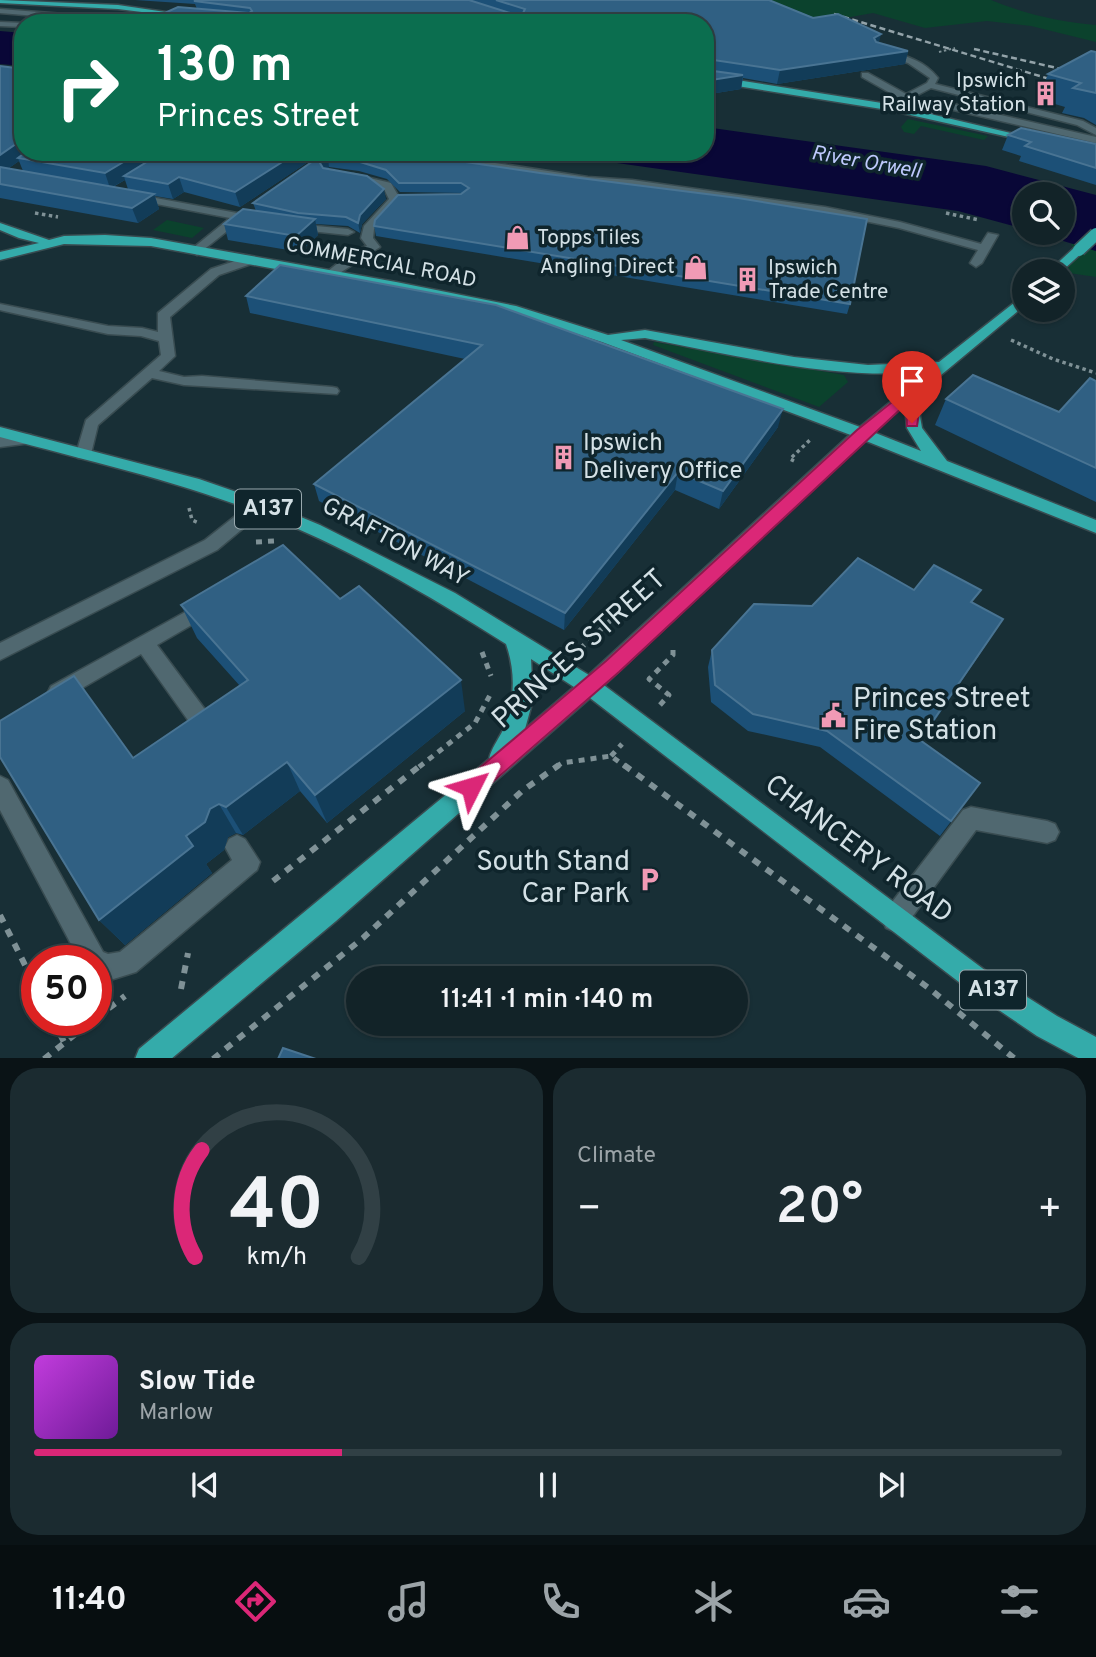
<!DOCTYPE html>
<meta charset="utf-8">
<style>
:root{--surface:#122328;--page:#1b2b30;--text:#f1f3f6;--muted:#9ca4a8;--line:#314045;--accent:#db2777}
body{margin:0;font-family:Overpass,sans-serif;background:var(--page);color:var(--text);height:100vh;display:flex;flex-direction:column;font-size:26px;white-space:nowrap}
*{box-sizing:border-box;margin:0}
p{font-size:23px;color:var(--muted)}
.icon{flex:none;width:38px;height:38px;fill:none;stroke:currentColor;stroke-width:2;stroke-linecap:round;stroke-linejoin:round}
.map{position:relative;height:1058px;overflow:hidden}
.panel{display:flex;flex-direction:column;gap:10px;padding:10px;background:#0a1316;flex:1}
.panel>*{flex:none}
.top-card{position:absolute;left:14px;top:14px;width:700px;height:147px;border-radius:28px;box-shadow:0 2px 5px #0004,0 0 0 2px var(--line);background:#0b6e4f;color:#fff;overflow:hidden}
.fabs{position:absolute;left:1012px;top:182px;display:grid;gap:14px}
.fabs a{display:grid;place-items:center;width:63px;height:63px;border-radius:50%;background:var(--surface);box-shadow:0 2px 5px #0004,0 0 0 2px var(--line);font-size:35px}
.speed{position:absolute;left:21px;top:945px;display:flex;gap:14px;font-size:35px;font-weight:700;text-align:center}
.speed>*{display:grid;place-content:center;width:91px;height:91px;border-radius:50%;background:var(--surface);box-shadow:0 2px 5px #0004,0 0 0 2px var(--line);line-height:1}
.speed .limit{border:10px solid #d22;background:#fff;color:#111}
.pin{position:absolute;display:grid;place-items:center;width:60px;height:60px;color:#fff;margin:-72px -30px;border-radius:50% 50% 50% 0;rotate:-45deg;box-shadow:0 0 7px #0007}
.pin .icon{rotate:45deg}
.me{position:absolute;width:77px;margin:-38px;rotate:50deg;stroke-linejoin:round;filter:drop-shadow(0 0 5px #0008)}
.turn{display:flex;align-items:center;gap:24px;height:147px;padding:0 28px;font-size:32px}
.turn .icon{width:91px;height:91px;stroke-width:2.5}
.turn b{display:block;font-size:49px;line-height:60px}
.big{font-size:52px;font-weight:600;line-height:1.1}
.panel .widget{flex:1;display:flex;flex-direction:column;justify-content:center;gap:10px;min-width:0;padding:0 24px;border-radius:28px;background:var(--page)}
.panel .dial{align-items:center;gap:0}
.dial svg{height:182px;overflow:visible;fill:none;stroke:var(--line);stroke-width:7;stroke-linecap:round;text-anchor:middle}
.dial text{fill:var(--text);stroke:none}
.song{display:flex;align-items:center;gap:21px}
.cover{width:84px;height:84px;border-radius:10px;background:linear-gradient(135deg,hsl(290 70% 55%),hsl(280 70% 35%))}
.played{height:7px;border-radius:4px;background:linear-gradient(90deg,var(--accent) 30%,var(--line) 30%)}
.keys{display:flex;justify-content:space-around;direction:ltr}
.heat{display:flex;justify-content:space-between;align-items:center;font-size:38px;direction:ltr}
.panel .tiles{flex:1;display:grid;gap:10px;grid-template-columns:1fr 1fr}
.widget:last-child{grid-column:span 2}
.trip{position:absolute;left:346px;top:966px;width:402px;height:70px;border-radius:35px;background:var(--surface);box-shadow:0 2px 5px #0004,0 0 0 2px var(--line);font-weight:600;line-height:70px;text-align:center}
.dock{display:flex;height:112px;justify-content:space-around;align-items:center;background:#070e10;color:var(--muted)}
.dock .icon{width:49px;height:49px}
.dock .on{color:var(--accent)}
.dock b{font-size:32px;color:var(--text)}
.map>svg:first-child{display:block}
.green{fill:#0b422d}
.water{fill:#090737}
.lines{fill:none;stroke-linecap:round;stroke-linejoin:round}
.minor-casing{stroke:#394c51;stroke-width:3}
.major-casing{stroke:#394c51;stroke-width:3}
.path-far3{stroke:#7f9196;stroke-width:2;stroke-dasharray:2.5 2.5;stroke-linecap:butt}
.path-far2{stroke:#7f9196;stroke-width:3.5;stroke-dasharray:3.5 3.5;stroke-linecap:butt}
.path-far1{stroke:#7f9196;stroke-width:5;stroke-dasharray:6 6;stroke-linecap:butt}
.path{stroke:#7f9196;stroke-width:6;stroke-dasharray:8 8;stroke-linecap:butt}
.minor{fill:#506870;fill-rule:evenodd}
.major{fill:#34abaa;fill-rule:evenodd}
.rail{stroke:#93a3a9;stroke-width:2.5;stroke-dasharray:6 3.5;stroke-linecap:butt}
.major-bridge-casing{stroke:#394c51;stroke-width:15;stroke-linecap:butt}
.major-bridge{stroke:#34abaa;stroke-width:12}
.wall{fill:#1c5077;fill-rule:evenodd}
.shaded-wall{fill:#123c58}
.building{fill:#306083;stroke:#497493;stroke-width:2}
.route{fill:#db2777;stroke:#8e194d;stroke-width:2}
.labels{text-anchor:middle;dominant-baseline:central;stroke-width:7;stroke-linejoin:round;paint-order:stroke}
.far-poi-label{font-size:21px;fill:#d4e1e6;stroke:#0f252c;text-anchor:end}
.far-water-label{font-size:21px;font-style:italic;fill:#bec9fc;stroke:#0f252c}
.far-street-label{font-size:21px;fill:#d4e1e6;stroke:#0f252c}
.shield{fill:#0f252c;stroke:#99a9ae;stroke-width:2}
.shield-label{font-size:23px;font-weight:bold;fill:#d4e1e6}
.poi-label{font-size:24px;fill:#d4e1e6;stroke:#0f252c;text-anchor:start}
.street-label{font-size:24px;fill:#d4e1e6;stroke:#0f252c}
.near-street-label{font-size:28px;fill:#d4e1e6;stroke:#0f252c}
.near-poi-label{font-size:28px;fill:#d4e1e6;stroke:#0f252c;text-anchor:start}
</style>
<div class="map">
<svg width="1096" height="1059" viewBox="0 0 1096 1059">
<rect width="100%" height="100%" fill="#182f36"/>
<g class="green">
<path d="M 684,0 L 991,0 C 1025,14 1060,22 1096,25 L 1096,42 L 1031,26 L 987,21 L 925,28 L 873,13 L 705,43 L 705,23 Z"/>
<path d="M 908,119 L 988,136 L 984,140 L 921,126 L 914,134 L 904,132 L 901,127 Z"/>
<path d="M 167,220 L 204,228 L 192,238 L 153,230 Z"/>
<path d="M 1071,243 L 1096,251 L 1096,277 L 1056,271 L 1074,254 Z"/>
<path d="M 654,342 L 844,375 L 848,382 L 819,407 L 653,345 Z"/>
</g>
<g class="water">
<path d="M 0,31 L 23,33 L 23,66 L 0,64 Z"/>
<path d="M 705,127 L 986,166 L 1096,195 L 1096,251 L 1037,233 L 1062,233 L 1062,194 L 1024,194 L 1024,229 L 958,211 L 539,152 L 705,152 Z"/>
</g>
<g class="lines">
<defs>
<g id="minor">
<path d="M 0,9 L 153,21 L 157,23 L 122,23 L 0,13 Z"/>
<path d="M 0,22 L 23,23 L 23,27 L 0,26 Z"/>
<path d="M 883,50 C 904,55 924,60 938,78 L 935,84 L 1083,121 L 1096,128 L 1096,135 L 1077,125 L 931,88 L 891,109 L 885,109 L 885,105 L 899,98 L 862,77 L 862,73 L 868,73 L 906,94 L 927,83 L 930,78 L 908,63 L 880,54 Z"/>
<path d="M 937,103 L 949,103 L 1096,137 L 1096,143 L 949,109 L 942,108 L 929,117 L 923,117 L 923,113 Z"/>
<path d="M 396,152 L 423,152 L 588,177 L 632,180 L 825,207 L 900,222 L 981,244 L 988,233 L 998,235 L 982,263 L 976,267 L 970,263 L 978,250 L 899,228 L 825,213 L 632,186 L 588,183 Z"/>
<path d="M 353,174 L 391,183 L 400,199 L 374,229 L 373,238 L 380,247 L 332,278 L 326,274 L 328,271 L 355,250 L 367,246 L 361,238 L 364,226 L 389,199 L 383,187 L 349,179 L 348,177 Z"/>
<path d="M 134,194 L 237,213 L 247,211 L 247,215 L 264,220 L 258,223 L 241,220 L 197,255 L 191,251 L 193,248 L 230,218 L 130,199 L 130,195 Z"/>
<path d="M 295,224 L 348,229 L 354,232 L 348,235 L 291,229 L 289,227 Z"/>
<path d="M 250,256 L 256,260 L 254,263 L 219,275 L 170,317 L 175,356 L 159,371 L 184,377 L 202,376 L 332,387 L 337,388 L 339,391 L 337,394 L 184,385 L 152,378 L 98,425 L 90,458 L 78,458 L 76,454 L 86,420 L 161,355 L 159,341 L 141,336 L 108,334 L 4,311 L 0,310 L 0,304 L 108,326 L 142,328 L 158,332 L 158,313 L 211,269 Z"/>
<path d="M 862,428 L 870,433 L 868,437 L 597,692 L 590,695 L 583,692 L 580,686 L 583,680 L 856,429 Z"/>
<path d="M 25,434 L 31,435 L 33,439 L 31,443 L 0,447 L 0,437 Z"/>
<path d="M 259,500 L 265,502 L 268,506 L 265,510 L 217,550 L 0,660 L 0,643 L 205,540 L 253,502 Z"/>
<path d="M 207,600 L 214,602 L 217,607 L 214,612 L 157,645 L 215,723 L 218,730 L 212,740 L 204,743 L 196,740 L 195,730 L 141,654 L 65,698 L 58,701 L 51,698 L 48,692 L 51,686 Z"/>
<path d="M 0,776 L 8,780 L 103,952 L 108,954 L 120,952 L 232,860 L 225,847 L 229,839 L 237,835 L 245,839 L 260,862 L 257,870 L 136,972 L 107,981 L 96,976 L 96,961 L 80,961 L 0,810 Z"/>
<path d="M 971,807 L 1047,821 L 1055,824 L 1059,832 L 1055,840 L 1047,843 L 976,830 L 904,928 L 895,932 L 886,928 L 882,919 L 886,910 L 963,810 Z"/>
</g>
<g id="major">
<path d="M 0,0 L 118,5 L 193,16 L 189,18 L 118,9 L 0,3 Z"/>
<path d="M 705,75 L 888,104 L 1036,139 L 1031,142 L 888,110 L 705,81 Z"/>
<path d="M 0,223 L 49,240 L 64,236 L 105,235 L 151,238 L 396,282 L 516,306 L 608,335 L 645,330 L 794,357 L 868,365 L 939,362 L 1024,295 L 1024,306 L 923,390 L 919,410 L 922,428 L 947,461 L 1096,520 L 1096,533 L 856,437 L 602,342 L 513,313 L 151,246 L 64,244 L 0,260 L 0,252 L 39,243 L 19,238 L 0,230 ZM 645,338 C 738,356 832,380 927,372 L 860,427 L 621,340 ZM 905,405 L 907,428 L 921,451 L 873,432 Z"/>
<path d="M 1075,247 L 1085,250 L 1062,271 L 1049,271 Z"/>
<path d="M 0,427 L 199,479 L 265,502 L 320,525 L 455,593 L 597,680 L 986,971 L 1057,1016 L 1096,1037 L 1096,1059 L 1080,1059 L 1037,1036 L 968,989 L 590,698 L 336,921 L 171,1059 L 135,1059 L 139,1049 L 489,759 C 491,749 498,740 503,730 C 515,701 516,673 506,644 C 425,593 340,543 251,510 C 170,479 84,460 0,437 ZM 531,659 L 574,687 L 525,729 L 533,700 Z"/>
</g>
</defs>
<use href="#minor" class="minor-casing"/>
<use href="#major" class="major-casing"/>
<path class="path-far3" d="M 939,52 L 955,48"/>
<g class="path-far2">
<path d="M 35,213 L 58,217"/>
<path d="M 946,213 L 979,220"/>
<path d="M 1031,233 L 1055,240"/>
<path d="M 1011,340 L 1053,359 L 1096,373"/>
<path d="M 794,461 L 790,459 L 811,439"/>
<path d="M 189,508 L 192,520 L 199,523"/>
</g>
<g class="path-far1">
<path d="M 256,542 L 275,541"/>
<path d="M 580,649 L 610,621 L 620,622"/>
<path d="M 482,652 L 491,676"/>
<path d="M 660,705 L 669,695 L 649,679 L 673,655 L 673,646"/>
<path d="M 611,756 L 622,744"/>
<path d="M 419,767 L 475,723 L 490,695"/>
<path d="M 556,767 L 562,763 L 611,756 L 626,767"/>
</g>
<g class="path">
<path d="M 624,765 L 930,989 L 1015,1059"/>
<path d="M 273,881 L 421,765"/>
<path d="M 0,915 L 37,989"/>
<path d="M 181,989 L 188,953"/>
<path d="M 96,1018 L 125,996"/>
<path d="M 53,1020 L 64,1042"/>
<path d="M 44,1059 L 93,1020"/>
<path d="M 213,1059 L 363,938 L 522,791 L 559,765"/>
</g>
<use href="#minor" class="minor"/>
<use href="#major" class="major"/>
<g class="rail">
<path d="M 834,14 L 1096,93"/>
<path d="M 974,49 L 1096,77"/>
</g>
<defs>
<path id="major-bridge" d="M 1079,250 L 1096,234"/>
</defs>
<use href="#major-bridge" class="major-bridge-casing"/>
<use href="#major-bridge" class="major-bridge"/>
</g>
<g class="wall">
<path d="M 135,0 L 769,0 L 879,43 L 908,51 L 905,64 L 777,84 L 743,78 L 741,89 L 710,94 L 709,100 L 705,99 L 705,23 L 152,23 L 151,19 L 197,9 L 195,4 Z"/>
<path d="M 1096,52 L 1096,125 L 1084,118 L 1062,113 L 1065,107 L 1038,99 L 1048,74 Z"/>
<path d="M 0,66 L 23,152 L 323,152 L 240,207 L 184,192 L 173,199 L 155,196 L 159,209 L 138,223 L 0,198 ZM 19,161 L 23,171 L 9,168 ZM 125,180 L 128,189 L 113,187 Z"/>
<path d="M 1008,135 L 1096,144 L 1096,185 L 1019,161 L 1021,156 L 1002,150 Z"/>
<path d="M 326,152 L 397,152 L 850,304 L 847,314 L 376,236 L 374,226 L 463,193 L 400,192 L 387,179 L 359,171 L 329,167 L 327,169 L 386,199 L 362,224 L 360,233 L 348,226 L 316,224 L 318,235 L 300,252 L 228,240 L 224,224 L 256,211 L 253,203 Z"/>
<path d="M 280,265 L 778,427 L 719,509 L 675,490 L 564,630 L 319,501 L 314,484 L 465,359 L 250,313 L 246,296 Z"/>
<path d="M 1096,381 L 1096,502 L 935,425 L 946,399 L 1059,412 Z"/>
<path d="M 914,590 L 973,603 L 992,636 L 921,741 L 980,783 L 940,836 L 820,747 L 748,731 L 711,702 L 708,667 L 712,650 L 812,606 Z"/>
<path d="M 340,599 L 465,711 L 327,823 L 300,791 L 243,835 L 236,833 L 228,837 L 224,850 L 206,864 L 212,873 L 125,945 L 99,920 L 133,758 L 240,686 L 197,638 L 181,605 Z"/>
</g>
<g class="shaded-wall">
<path d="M 881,34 L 878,47 L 874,38 Z"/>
<path d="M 908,51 L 905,64 L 777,84 L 780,70 Z"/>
<path d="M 743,75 L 741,89 L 710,94 L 711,80 Z"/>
<path d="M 23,139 L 23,152 L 31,152 L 18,158 L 19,161 L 6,170 L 0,172 L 0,155 Z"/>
<path d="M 140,152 L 170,152 L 124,176 L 125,180 L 110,188 L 105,173 Z"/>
<path d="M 298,152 L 323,152 L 240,207 L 235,192 Z"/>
<path d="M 328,158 L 329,167 L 321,172 L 320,163 Z"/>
<path d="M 179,177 L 184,192 L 173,199 L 168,184 Z"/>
<path d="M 384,189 L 386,199 L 362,224 L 360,233 L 358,223 L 360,215 Z"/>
<path d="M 154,194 L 159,209 L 138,223 L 132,208 Z"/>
<path d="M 315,219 L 318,235 L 300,252 L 296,236 Z"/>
<path d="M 783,409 L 778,427 L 719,509 L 723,491 Z"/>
<path d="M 678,472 L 675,490 L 564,630 L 565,613 Z"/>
<path d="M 1003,619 L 992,636 L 910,756 L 920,740 Z"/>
<path d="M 461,680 L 465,711 L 327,823 L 315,795 Z"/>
<path d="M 287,762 L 300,791 L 243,835 L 226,807 Z"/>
<path d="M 219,804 L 236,833 L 228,837 L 224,850 L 206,864 L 212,873 L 125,945 L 99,920 L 186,836 L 210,809 Z"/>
</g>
<g class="building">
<path d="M 197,0 L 469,0 L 510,13 L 523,13 L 525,9 L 496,0 L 769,0 L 813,18 L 838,14 L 881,34 L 874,38 L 876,42 L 908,51 L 780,70 L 707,59 L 705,60 L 705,23 L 183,23 L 151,19 L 178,7 L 249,13 L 252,11 L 250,8 L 194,1 Z"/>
<path d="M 1091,51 L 1096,52 L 1096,93 L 1073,88 L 1081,83 L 1048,74 Z"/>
<path d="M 0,66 L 23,69 L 23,139 L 0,155 Z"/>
<path d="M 705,66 L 706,70 L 743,75 L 711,80 L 711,85 L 705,85 Z"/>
<path d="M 1021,128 L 1096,144 L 1096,168 L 1025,146 L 1031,142 L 1008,135 Z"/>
<path d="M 26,152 L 140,152 L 105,173 L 18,158 Z"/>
<path d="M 163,152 L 298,152 L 235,192 L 179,177 L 168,184 L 124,176 Z"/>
<path d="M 326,152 L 397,152 L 540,173 L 738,198 L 867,219 L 850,304 L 374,226 L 375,220 L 398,195 L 461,194 L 469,188 L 461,183 L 399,183 L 386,170 L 357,161 L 328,158 L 320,163 L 323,168 L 367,176 L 384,189 L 360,215 L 358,223 L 346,217 L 298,213 L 253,203 Z"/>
<path d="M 0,167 L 154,194 L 132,208 L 0,184 Z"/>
<path d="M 243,209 L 315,219 L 296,236 L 224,224 Z"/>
<path d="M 280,265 L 496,305 L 783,409 L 723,491 L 678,472 L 565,613 L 314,484 L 482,345 L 246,296 Z"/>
<path d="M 973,375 L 1059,412 L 1090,378 L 1096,381 L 1096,468 L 946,399 Z"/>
<path d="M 283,545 L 340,599 L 359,586 L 461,680 L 315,795 L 287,762 L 226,807 L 219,804 L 210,809 L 205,822 L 186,836 L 193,846 L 99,920 L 0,757 L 0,721 L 74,676 L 133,758 L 248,680 L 181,605 Z"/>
<path d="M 858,558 L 914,590 L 934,565 L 981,590 L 971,602 L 1003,619 L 920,740 L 980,783 L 951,821 L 827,731 L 753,714 L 715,685 L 712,650 L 754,604 L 812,606 Z"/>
<path d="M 283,1048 L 316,1059 L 278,1059 Z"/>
</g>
<path class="route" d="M 916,383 L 923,387 L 917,426 L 907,426 L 906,404 L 619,672 L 479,794 L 471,797 L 464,794 L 461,787 L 464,781 L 606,661 L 857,430 Z"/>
<defs>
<symbol id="building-bare" viewBox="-9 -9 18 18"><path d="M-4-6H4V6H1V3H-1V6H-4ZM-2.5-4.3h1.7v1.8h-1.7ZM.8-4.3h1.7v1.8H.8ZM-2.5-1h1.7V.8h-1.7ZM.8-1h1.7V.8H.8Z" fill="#f09ab5" stroke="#0f252c" stroke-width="2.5" paint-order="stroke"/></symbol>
<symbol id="shop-bare" viewBox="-9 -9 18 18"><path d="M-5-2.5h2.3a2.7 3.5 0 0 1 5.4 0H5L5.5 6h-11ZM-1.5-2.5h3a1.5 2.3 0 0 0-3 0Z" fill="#f09ab5" stroke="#0f252c" stroke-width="2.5" paint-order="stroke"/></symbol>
<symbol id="civic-bare" viewBox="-9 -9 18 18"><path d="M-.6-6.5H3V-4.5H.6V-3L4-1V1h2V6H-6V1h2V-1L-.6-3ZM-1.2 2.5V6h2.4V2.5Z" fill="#f09ab5" stroke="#0f252c" stroke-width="2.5" paint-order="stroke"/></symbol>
<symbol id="parking-bare" viewBox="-9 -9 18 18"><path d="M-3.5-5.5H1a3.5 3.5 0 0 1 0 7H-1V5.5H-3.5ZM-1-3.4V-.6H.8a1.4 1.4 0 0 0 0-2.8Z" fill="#f09ab5" stroke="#0f252c" stroke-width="2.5" paint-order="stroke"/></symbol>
</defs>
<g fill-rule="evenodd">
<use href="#building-bare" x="1028" y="76" width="35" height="35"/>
<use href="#shop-bare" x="500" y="220" width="35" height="35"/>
<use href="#shop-bare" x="678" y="250" width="35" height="35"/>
<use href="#building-bare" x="730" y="262" width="35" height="35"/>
<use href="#building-bare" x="546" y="440" width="35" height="35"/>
<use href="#civic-bare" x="816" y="698" width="35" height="35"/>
<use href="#parking-bare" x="632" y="862" width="35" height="35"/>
</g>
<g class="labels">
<g class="far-poi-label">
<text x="1026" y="81">Ipswich<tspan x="1026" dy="24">Railway Station</tspan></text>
<text x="537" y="238" text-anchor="start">Topps Tiles</text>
<text x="675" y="267">Angling Direct</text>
<text x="768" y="268" text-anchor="start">Ipswich<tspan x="768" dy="24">Trade Centre</tspan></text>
</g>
<g class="far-water-label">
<text transform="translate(866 163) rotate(10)">River Orwell</text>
</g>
<g class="far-street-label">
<text transform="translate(381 263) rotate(11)">COMMERCIAL ROAD</text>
</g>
<g class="shield">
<rect x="235" y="489.5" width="66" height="39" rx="5"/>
<rect x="960" y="970.5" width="66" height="39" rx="5"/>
</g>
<g class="shield-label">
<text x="268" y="509">A137</text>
<text x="993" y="990">A137</text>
</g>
<g class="poi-label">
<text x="583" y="444">Ipswich<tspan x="583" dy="28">Delivery Office</tspan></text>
</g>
<g class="street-label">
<text transform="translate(395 543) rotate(28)">GRAFTON WAY</text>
</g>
<g class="near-street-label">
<text transform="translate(580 650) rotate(-42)">PRINCES STREET</text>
<text transform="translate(858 850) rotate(37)">CHANCERY ROAD</text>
</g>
<g class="near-poi-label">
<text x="853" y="700">Princes Street<tspan x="853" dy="32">Fire Station</tspan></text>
<text x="630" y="863" text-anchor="end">South Stand<tspan x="630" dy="32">Car Park</tspan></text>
</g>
</g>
</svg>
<div class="fabs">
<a><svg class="icon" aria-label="search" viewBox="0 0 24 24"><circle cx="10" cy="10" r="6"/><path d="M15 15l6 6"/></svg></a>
<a><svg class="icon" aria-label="layers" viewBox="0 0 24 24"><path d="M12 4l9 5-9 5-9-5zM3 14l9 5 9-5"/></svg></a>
</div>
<div class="speed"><div class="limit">50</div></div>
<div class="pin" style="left:912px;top:423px;background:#d93025"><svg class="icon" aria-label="arrive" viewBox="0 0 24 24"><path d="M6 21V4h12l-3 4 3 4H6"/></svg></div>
<svg class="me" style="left:471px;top:787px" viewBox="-20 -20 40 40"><path d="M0-17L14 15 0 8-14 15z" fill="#db2777" stroke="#fff" stroke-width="4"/></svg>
<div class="trip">11:41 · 1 min · 140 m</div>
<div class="top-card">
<div class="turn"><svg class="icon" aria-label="right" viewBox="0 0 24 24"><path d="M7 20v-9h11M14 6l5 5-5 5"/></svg><div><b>130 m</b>Princes Street</div></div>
</div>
</div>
<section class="panel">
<div class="tiles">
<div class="widget dial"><svg viewBox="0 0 100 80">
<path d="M14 69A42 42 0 1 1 86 69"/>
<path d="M14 69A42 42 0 0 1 17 22" stroke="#db2777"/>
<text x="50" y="56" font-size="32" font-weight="700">40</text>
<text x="50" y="72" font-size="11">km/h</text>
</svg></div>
<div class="widget"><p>Climate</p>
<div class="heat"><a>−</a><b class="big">20°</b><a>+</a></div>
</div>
<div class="widget">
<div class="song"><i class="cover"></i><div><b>Slow Tide</b><p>Marlow</p></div></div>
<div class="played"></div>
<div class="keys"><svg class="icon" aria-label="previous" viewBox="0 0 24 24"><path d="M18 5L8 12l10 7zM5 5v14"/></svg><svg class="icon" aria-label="pause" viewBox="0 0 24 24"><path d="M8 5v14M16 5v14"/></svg><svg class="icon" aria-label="next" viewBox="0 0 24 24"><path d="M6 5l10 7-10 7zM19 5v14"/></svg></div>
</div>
</div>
</section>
<nav class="dock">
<b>11:40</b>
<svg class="icon on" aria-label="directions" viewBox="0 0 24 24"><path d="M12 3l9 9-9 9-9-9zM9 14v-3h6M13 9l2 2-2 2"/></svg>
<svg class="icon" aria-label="music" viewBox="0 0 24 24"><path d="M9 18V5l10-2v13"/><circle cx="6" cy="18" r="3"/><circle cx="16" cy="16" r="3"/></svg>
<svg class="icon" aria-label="phone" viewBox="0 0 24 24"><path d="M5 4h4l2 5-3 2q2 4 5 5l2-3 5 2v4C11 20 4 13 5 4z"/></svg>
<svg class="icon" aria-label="climate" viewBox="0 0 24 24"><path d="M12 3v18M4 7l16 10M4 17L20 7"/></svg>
<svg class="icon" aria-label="car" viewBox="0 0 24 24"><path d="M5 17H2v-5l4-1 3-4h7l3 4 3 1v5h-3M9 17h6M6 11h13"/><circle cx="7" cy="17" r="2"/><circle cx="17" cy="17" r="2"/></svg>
<svg class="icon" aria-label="filters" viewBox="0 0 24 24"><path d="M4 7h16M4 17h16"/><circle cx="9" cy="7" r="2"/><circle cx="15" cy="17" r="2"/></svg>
</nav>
